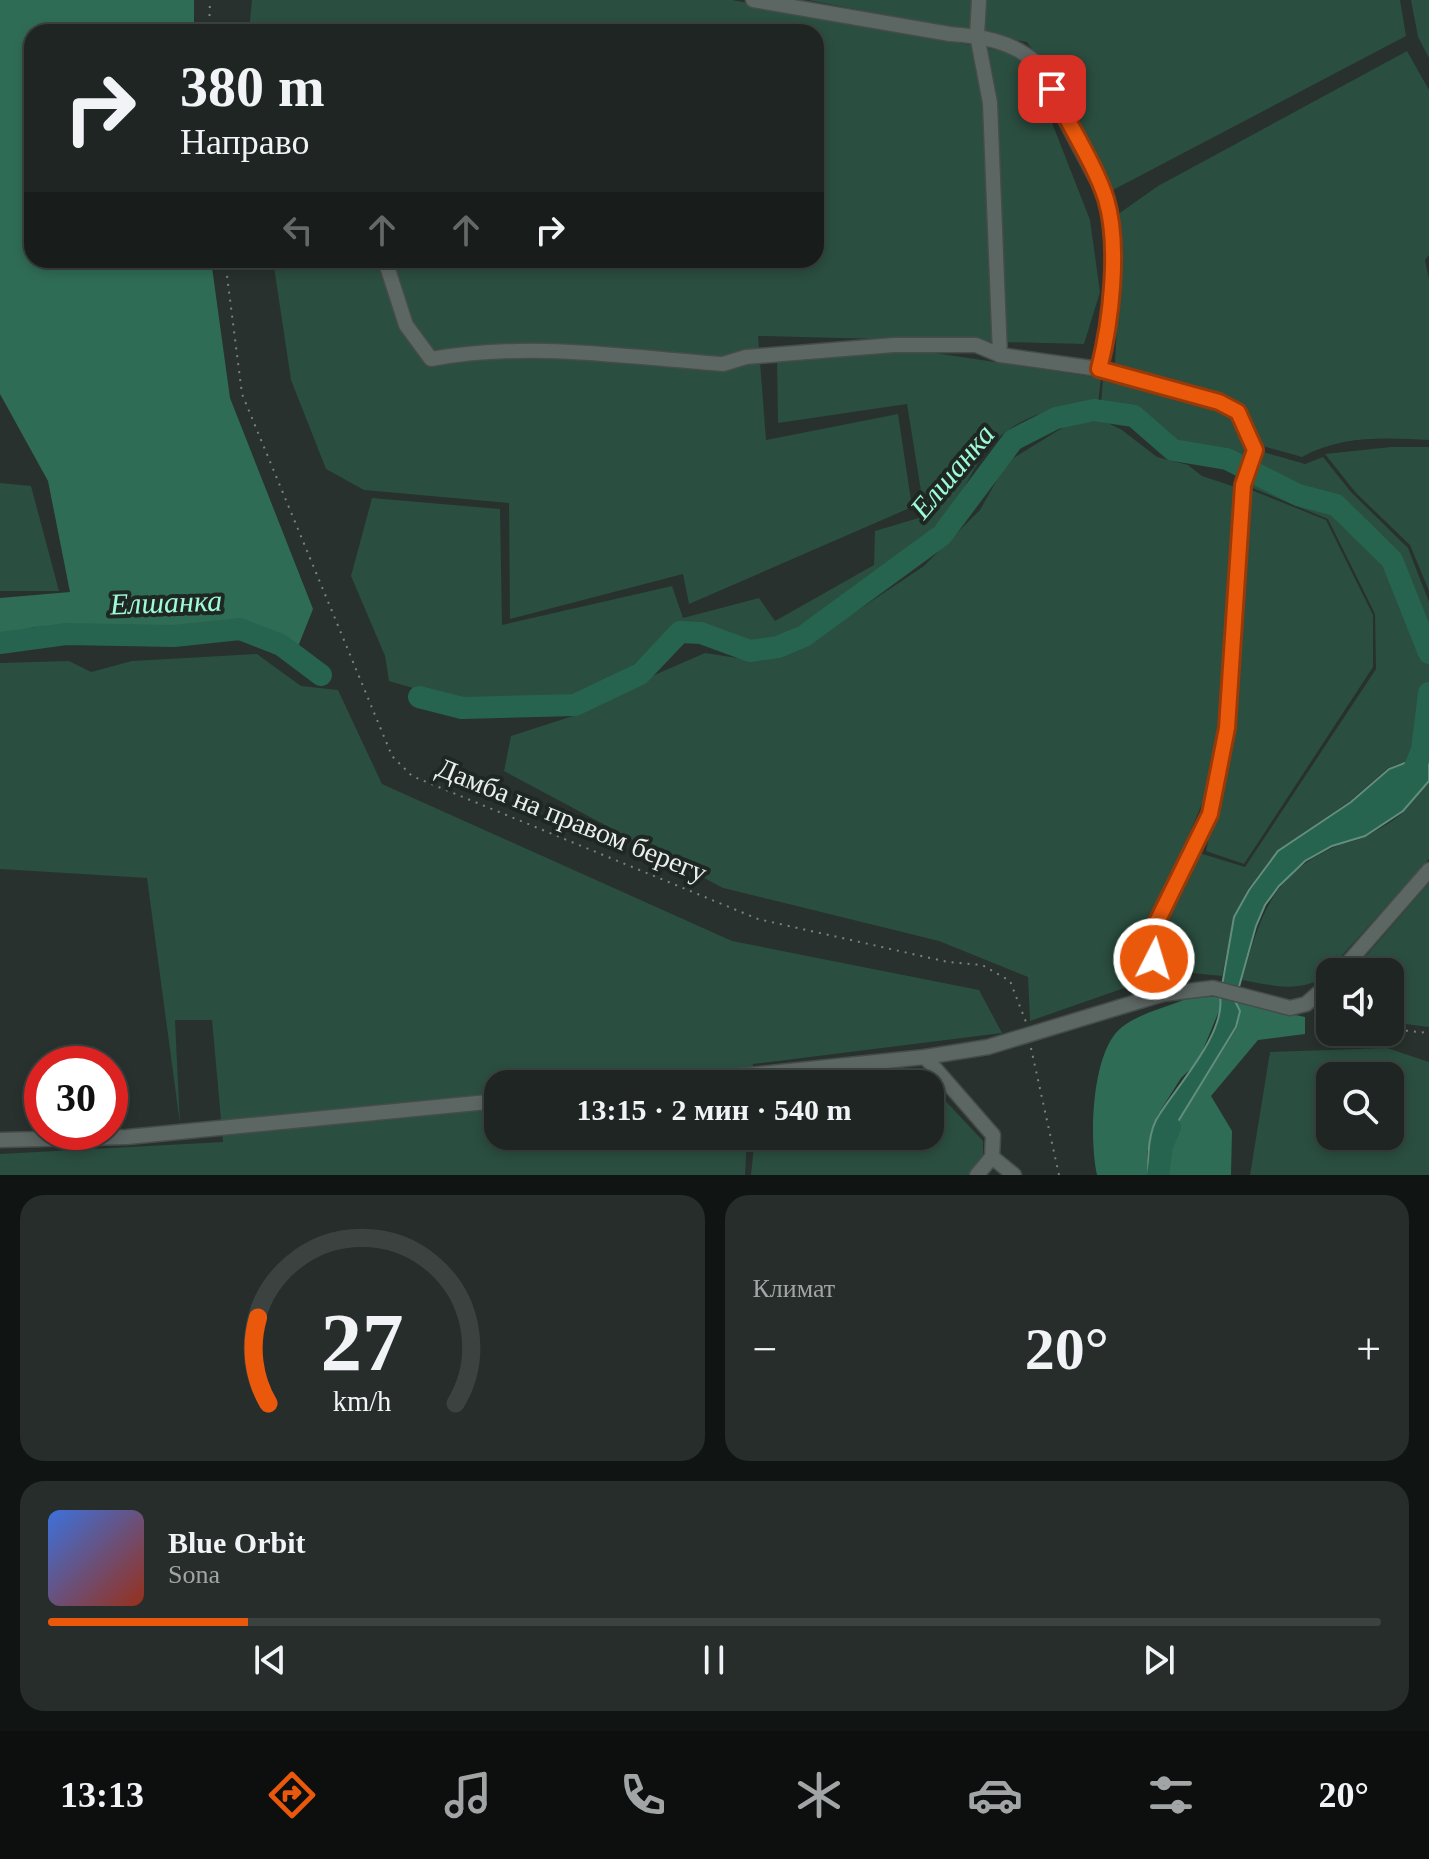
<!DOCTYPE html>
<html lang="ru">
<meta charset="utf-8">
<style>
:root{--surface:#1e2522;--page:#262d2a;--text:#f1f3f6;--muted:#a1a5a5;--line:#3c4240;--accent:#ea580c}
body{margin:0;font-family:Georgia,serif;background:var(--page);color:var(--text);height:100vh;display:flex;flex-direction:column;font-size:30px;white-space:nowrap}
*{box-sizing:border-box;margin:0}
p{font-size:26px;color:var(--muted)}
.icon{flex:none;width:44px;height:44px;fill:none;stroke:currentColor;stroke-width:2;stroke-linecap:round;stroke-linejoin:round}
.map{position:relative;height:1175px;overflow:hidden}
.details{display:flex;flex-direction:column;gap:20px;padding:20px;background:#101413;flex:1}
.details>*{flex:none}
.hud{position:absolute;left:24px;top:24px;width:800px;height:244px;border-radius:24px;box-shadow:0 4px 12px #0003,0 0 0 2px var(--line);background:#1e2522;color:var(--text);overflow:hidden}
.buttons{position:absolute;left:1316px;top:958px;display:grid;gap:16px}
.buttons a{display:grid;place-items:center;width:88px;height:88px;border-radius:16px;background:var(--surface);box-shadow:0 4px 12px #0003,0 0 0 2px var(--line);font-size:40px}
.speed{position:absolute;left:24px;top:1046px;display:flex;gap:16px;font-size:40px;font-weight:700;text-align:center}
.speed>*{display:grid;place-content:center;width:104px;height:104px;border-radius:50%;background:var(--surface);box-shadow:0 4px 12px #0003,0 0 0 2px var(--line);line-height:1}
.speed .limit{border:12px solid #d22;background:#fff;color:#111}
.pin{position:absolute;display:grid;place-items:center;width:68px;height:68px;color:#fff;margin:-34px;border-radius:16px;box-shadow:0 4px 12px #0006}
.me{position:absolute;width:88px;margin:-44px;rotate:5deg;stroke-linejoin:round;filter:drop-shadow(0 0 6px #0008)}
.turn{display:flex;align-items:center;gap:28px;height:168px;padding:0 24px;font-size:36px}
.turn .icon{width:104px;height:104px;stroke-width:2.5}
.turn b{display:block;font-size:56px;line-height:68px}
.lanes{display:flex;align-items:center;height:76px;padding:0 24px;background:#0003;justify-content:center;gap:40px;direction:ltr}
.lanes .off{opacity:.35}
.big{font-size:60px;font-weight:700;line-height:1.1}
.details .card{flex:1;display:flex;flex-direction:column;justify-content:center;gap:12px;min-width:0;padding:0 28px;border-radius:24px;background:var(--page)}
.details .dial{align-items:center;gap:0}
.dial svg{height:208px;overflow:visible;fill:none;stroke:var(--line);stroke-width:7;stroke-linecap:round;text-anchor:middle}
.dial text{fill:var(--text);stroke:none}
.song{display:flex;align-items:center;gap:24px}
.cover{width:96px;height:96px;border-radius:12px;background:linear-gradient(135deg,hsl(220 70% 55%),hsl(10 70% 35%))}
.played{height:8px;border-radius:4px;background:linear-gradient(90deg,var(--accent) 15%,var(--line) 15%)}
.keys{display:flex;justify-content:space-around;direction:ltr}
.heat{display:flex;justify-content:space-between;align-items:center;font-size:44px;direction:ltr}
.details .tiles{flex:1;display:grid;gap:20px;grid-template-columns:1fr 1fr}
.card:last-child{grid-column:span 2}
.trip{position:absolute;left:484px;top:1070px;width:460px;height:80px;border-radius:24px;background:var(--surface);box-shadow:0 4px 12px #0003,0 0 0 2px var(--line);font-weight:700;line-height:80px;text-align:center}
.tabs{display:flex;height:128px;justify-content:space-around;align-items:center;background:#0c0f0e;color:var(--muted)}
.tabs .icon{width:56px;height:56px}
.tabs .current{color:var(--accent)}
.tabs b{font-size:36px;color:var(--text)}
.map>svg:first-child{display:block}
.green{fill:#2a4e40;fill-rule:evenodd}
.forest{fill:#2f6c56}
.water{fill:#27644f;stroke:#628e7e;stroke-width:2}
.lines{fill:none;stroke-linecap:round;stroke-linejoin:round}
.river{stroke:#27644f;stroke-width:22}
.minor-casing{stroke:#454c4a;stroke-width:17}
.path{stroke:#7b827f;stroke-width:2;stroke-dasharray:2 6;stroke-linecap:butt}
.minor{stroke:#5c6662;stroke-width:14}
.route-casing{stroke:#983908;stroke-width:20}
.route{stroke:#ea580c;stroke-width:14}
.labels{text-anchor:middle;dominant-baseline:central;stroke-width:8;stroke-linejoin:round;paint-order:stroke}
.street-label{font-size:28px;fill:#eaefed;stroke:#1f2724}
.water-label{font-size:30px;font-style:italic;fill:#9efbd6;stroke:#1f2724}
</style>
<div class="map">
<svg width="1429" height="1175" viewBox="0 0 1429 1175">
<rect width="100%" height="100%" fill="#28312d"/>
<g class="green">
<path d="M 252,0 L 732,0 L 1013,53 L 1033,74 L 1090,220 L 1100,292 L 1084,344 L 758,336 L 766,440 L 898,414 L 912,507 L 689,604 L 683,574 L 510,619 L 509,503 L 364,490 L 326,469 L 291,380 L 273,260 L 816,260 L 816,32 L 249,32 Z"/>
<path d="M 808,0 L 1400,0 L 1406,36 L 1113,190 L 1063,93 L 1027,42 Z"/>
<path d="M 1411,0 L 1429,0 L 1429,58 L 1418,37 Z"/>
<path d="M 1407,51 L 1429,90 L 1429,255 L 1425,260 L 1429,279 L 1429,440 C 1385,438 1342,435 1302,457 L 1259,445 L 1251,418 L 1230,399 L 1115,363 L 1118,305 L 1114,217 L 1158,186 Z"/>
<path d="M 872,351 L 935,353 L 1101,378 L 1098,404 C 1063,403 1022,415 996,440 C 974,460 966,493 945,516 C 908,556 812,630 759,642 C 736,648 716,633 694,628 C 687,626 678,628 670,628 L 632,666 L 613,679 L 580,694 L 556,699 L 454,700 L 389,681 L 385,656 L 351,576 L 372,498 L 500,509 L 502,625 L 672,586 L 683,618 L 759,598 L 775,621 L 874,565 L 875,531 L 925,516 L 907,404 L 778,423 L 777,360 Z"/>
<path d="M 1103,379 L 1217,405 L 1235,416 L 1246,449 L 1240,464 L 1225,456 L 1169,446 L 1127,410 L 1101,405 Z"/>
<path d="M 1102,420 L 1122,430 L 1157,457 L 1188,465 L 1202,476 L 1235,487 L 1224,709 L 1205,797 L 1149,928 L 1150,979 L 1030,1021 L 1028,977 L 939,941 L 723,888 L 504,771 L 511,736 L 579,714 L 636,683 L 705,653 L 744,659 L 803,647 L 924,566 L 980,510 L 1007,462 L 1067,425 Z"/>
<path d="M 1391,447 L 1429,447 L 1429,591 L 1410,545 L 1356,493 L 1325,454 Z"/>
<path d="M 1260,451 L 1305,464 L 1323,457 L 1351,492 L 1408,548 L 1429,602 L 1429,742 L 1409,760 L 1388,768 L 1350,801 L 1278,850 L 1248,889 L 1234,917 L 1222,976 L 1192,973 L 1180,978 L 1162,975 L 1160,929 L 1196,852 L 1245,867 L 1376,669 L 1375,614 L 1328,519 L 1250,487 Z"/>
<path d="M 0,483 L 31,486 L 59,591 L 0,591 Z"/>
<path d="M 1249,489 L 1326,520 L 1373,615 L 1373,667 L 1244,864 L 1206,851 L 1235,710 Z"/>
<path d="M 257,654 L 301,686 L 338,690 L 382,784 L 732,941 L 979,990 L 1002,1033 L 753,1064 L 751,1084 L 498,1084 L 498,1136 L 747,1136 L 745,1175 L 0,1175 L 0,1154 L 223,1142 L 212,1020 L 175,1020 L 180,1124 L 147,878 L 0,869 L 0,663 L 69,661 L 91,672 L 132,661 Z"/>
<path d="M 1429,782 L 1429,859 L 1320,980 C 1292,992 1271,985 1242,980 C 1259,921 1269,879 1328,850 C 1340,843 1356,842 1369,835 C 1380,828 1396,820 1405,810 C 1413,801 1419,791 1429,782 Z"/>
<path d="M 1429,883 L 1429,1027 L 1390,1022 L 1390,972 L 1352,972 Z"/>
<path d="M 1387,1048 L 1429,1062 L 1429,1175 L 1250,1175 L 1270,1052 ZM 1330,1076 L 1390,1076 L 1390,1136 L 1330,1136 Z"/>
<path d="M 924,1078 L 983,1141 L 983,1161 L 971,1175 L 751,1175 L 755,1136 L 930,1136 L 930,1084 L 872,1084 Z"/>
</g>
<g class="forest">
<path d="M 0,0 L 194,0 L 194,32 L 32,32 L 32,260 L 211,260 L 230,398 L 313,609 L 295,654 L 275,634 L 219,621 L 133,630 L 100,624 L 34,627 L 0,636 L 0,598 L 70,592 L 48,481 L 0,394 Z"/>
<path d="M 1191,997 L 1219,997 L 1221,1006 L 1198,1062 L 1181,1078 L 1157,1116 L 1147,1152 L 1147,1175 L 1097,1175 C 1089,1139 1091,1051 1122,1027 C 1140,1013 1170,1006 1191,997 Z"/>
<path d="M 1235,1002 L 1305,1017 L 1305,1034 L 1258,1040 L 1211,1096 L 1232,1131 L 1231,1175 L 1159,1175 L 1163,1146 L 1237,1028 L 1240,1011 Z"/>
</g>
<path class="water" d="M 1429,743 L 1429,781 L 1403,811 L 1365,836 L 1332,846 L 1305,861 L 1279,886 L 1265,905 L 1256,926 L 1235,1001 L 1240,1011 L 1236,1027 L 1163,1146 L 1158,1175 L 1148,1175 C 1148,1156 1148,1131 1159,1115 C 1177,1086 1226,1033 1220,997 L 1234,917 L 1249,890 L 1278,851 L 1351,802 L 1389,769 L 1410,761 Z"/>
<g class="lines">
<g class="river">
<path d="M 0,643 L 66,634 L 174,636 L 240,629 L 281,645 L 321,675"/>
<path d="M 419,697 L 462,708 L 575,705 L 640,674 L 680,632 L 701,633 L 750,651 L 778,647 L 804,636 L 942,535 L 1013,440 L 1056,418 L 1094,410 L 1134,416 L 1173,450 L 1227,459 L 1298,495 L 1336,505 L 1392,560 L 1429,653"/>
<path d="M 1411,777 L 1422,750 L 1429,693"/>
<path d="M 1158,1175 L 1162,1146 L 1170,1127"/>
</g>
<defs>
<g id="minor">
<path d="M 753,0 L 950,34 C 980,36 1011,41 1034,61 L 1105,195 C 1119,249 1113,316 1099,369"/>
<path d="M 979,0 L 977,35 L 990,103 L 1000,355"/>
<path d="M 385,260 L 406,325 L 431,359 C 531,341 624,357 723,364 L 746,357 L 894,345 L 976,345 L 1000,355 L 1099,369 L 1219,402 L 1238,412 L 1255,450 L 1243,485 L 1227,728 L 1210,814 L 1153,930 L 1163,994"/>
<path d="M 1340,972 L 1429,870"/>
<path d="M 925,1057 L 993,1135 L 992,1157 L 977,1175"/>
<path d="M 662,1084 L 925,1057 L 988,1047 L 1163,994 L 1213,988 L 1290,1008 L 1306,1004 L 1330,983"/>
<path d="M 0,1140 L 127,1137 L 498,1101"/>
<path d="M 992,1157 L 1014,1175"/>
</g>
</defs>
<use href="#minor" class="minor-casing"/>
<g class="path">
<path d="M 209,32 L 210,0"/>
<path d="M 225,260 L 242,394 L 392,756 L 412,776 L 758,919 L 948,962 L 982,965 L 1010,981 L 1026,1022"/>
<path d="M 1322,1009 L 1330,1011"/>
<path d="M 1390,1029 L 1429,1033"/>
<path d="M 1031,1048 L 1059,1175"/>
</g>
<use href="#minor" class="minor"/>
</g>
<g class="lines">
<defs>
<path id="route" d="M 1052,89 C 1068,124 1095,164 1106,199 C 1120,246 1111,322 1099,369 L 1219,402 L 1238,412 L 1255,450 L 1243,485 L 1227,728 L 1210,814 L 1153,930 L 1154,959"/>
</defs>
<use href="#route" class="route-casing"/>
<use href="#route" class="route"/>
</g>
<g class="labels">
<g class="street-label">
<text transform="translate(572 820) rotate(22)">Дамба на правом берегу</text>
</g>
<g class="water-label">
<text transform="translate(952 471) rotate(-50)">Елшанка</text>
<text transform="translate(166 602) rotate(-2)">Елшанка</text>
</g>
</g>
</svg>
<div class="buttons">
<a><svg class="icon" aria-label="sound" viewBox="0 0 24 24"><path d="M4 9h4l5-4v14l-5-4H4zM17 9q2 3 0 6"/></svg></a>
<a><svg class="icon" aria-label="search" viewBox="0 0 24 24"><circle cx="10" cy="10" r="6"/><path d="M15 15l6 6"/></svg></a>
</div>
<div class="speed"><div class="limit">30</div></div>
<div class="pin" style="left:1052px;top:89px;background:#d93025"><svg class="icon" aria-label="arrive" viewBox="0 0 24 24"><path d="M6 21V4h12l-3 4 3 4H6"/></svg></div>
<svg class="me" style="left:1154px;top:959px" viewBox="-20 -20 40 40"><circle r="17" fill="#ea580c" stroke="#fff" stroke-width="3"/><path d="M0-11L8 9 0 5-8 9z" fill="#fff"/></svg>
<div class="trip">13:15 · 2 мин · 540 m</div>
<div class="hud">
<div class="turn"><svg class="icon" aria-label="right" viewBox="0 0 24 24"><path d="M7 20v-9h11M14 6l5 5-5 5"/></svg><div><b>380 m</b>Направо</div></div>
<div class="lanes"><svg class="icon off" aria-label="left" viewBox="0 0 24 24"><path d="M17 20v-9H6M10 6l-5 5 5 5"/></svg><svg class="icon off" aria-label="ahead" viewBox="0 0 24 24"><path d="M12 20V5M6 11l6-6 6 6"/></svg><svg class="icon off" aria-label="ahead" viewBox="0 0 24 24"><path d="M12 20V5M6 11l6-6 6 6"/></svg><svg class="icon" aria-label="right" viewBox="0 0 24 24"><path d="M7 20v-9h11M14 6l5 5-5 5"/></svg></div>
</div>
</div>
<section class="details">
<div class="tiles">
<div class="card dial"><svg viewBox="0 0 100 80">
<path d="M14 69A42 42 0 1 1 86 69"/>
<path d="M14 69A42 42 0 0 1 10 36" stroke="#ea580c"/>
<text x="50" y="56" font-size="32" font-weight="700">27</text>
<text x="50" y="72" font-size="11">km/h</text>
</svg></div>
<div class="card"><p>Климат</p>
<div class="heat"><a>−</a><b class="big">20°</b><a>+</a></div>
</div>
<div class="card">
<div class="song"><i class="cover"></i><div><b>Blue Orbit</b><p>Sona</p></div></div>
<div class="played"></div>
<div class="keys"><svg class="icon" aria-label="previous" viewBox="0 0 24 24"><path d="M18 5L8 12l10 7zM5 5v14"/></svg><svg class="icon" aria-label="pause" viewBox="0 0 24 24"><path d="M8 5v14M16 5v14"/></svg><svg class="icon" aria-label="next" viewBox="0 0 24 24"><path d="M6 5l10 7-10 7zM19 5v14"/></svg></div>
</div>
</div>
</section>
<nav class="tabs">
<b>13:13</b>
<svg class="icon current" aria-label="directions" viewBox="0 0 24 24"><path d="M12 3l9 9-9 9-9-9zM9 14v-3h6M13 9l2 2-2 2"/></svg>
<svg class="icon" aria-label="music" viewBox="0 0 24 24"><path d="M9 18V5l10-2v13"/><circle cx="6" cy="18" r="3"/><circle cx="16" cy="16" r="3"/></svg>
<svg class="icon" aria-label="phone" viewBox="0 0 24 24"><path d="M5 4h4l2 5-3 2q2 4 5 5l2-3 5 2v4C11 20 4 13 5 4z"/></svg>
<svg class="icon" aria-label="climate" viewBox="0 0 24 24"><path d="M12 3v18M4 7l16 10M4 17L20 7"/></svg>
<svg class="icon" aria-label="car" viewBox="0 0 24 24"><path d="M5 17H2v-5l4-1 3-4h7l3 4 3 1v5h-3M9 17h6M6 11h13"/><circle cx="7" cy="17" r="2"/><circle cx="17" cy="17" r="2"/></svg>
<svg class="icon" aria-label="filters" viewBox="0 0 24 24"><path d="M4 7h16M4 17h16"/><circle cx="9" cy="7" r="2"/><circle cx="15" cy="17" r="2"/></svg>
<b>20°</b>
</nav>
